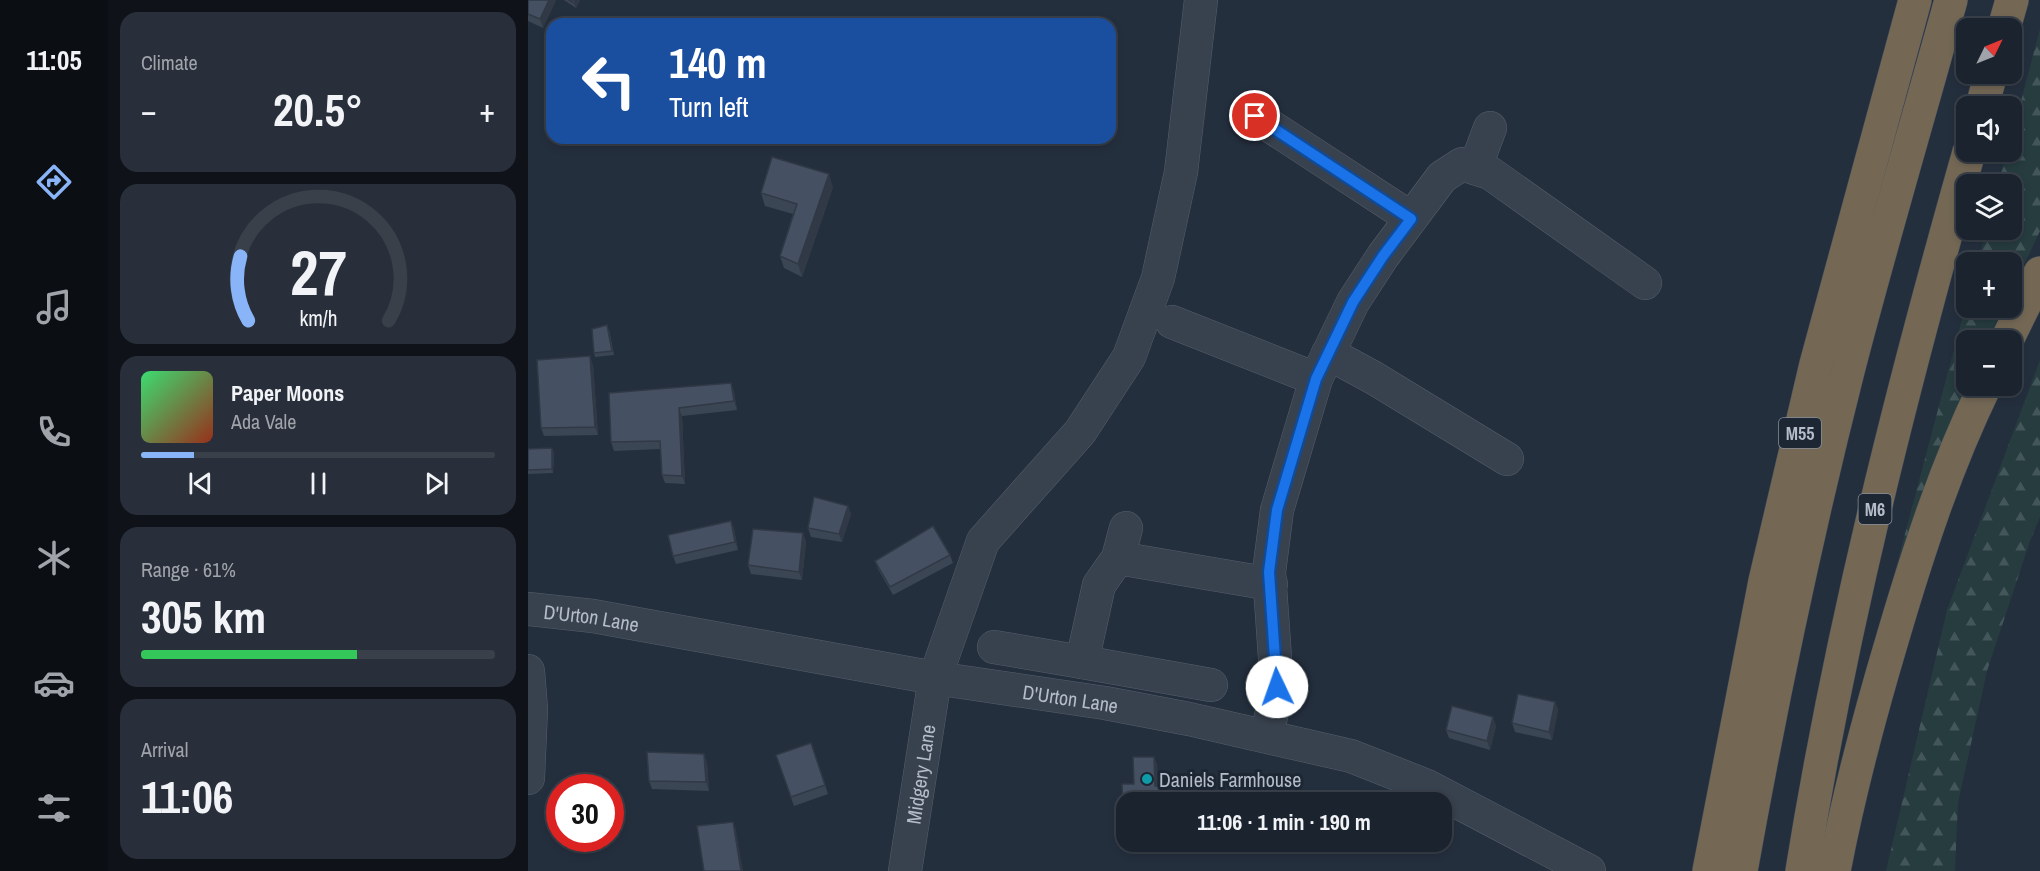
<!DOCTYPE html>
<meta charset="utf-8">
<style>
:root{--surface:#1b232e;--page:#282f3a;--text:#f1f3f6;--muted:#a0a4aa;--line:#39404a;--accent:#8ab4f8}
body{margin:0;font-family:"Archivo Narrow",sans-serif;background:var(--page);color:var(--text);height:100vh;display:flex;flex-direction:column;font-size:22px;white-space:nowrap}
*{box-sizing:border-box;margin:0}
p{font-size:20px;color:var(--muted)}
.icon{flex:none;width:33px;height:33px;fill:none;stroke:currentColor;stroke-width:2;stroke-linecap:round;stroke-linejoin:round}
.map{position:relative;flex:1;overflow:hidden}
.panel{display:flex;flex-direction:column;gap:12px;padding:12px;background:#0f1319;width:420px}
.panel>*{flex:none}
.top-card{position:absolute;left:18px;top:18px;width:570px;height:126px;border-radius:18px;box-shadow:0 3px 9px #0003,0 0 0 2px var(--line);background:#1a4fa0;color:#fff;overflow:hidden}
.needle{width:39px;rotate:47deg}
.buttons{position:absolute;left:1428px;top:18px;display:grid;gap:12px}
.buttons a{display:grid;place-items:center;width:66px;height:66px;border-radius:12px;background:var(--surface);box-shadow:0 3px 9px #0003,0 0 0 2px var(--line);font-size:30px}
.speed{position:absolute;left:18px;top:774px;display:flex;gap:12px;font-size:30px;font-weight:700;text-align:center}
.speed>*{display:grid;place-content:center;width:78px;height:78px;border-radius:50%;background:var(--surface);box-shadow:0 3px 9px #0003,0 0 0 2px var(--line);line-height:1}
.speed .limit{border:9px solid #d22;background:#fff;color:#111}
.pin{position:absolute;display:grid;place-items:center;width:51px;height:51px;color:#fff;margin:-26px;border:3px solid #fff;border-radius:50%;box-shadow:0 2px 6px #0007}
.me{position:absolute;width:66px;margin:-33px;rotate:357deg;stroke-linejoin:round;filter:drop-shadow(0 0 4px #0008)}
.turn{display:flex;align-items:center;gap:21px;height:126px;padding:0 24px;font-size:27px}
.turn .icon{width:78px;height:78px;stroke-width:2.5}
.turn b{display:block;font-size:42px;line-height:51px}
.big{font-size:45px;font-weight:700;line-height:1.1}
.panel .tile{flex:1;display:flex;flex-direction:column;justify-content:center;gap:9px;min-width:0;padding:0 21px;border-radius:18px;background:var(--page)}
.panel .dial{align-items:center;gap:0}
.dial svg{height:156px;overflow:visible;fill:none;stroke:var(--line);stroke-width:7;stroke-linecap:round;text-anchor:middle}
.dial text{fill:var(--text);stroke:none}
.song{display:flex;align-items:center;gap:18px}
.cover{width:72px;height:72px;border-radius:9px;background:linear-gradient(135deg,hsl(140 70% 55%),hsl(10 70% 35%))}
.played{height:6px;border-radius:3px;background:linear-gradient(90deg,var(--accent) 15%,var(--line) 15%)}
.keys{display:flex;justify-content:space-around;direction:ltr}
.heat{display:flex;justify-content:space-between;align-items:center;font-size:33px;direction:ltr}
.charge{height:9px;border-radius:4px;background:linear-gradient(90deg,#34c759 61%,var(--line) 0)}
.trip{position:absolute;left:588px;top:792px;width:336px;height:60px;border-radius:18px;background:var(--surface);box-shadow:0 3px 9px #0003,0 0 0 2px var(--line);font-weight:700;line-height:60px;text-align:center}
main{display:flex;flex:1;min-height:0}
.tabs{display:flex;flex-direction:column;width:108px;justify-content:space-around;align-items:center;background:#0b0e12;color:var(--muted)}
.tabs .icon{width:42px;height:42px}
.tabs .current{color:var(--accent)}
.tabs b{font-size:27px;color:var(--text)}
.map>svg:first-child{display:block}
.forest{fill:url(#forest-firs)}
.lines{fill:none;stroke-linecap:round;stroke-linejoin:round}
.minor-casing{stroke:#565f6c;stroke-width:34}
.highway-casing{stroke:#434c59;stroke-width:34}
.minor{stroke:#38414e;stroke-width:33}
.highway{stroke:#746855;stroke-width:33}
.wall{fill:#3b4654}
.shaded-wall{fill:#303945}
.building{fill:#455162;stroke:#303945;stroke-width:1.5}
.route-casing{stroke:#114b97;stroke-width:15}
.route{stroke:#1a73e8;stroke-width:10}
.culture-dot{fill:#0f9aa8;stroke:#1d2633;stroke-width:2}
.labels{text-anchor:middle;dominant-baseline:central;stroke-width:6;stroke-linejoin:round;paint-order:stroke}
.shield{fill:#1d2633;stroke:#878f9c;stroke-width:1.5}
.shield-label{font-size:18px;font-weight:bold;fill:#b4bcc9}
.street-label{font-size:20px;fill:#b4bcc9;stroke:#1d2633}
.poi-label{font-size:20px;fill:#b4bcc9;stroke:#1d2633;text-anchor:start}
</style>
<main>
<nav class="tabs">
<b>11:05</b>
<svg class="icon current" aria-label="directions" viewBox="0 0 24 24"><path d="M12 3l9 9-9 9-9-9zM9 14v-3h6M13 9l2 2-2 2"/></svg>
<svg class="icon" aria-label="music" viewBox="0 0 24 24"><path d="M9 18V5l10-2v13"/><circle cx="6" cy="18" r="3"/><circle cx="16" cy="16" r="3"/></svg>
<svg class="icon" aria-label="phone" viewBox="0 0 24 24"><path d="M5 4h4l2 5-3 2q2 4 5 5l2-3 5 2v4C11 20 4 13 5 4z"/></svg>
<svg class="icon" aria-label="climate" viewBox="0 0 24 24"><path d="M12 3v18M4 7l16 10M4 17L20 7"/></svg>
<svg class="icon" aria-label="car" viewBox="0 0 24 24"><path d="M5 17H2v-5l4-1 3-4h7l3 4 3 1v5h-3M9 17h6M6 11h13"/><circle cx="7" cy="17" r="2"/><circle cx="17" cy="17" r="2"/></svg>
<svg class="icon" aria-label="filters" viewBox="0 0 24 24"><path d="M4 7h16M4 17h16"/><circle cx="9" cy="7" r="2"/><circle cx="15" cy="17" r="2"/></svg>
</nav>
<section class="panel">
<div class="tile"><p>Climate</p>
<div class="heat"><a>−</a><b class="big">20.5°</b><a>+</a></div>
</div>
<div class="tile dial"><svg viewBox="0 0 100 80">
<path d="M14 69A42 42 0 1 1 86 69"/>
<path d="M14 69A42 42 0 0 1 10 36" stroke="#8ab4f8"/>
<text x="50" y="56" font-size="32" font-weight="700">27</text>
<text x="50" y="72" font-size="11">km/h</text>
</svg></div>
<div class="tile">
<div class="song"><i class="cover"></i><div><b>Paper Moons</b><p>Ada Vale</p></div></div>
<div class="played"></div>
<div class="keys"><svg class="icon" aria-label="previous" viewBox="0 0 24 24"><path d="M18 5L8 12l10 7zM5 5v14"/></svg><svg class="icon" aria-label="pause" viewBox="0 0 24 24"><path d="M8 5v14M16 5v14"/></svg><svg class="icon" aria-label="next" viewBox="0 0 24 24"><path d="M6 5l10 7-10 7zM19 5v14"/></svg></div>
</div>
<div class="tile"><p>Range · 61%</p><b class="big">305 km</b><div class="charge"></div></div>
<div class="tile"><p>Arrival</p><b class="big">11:06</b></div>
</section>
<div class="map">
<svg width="1512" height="871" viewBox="0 0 1512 871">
<defs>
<pattern id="forest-firs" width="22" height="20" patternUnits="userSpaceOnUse" patternTransform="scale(1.5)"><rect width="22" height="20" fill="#263c3f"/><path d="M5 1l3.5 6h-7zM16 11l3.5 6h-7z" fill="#435659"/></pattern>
</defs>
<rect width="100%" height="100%" fill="#242f3e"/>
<g class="forest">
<path d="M 1512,29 L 1512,231 L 1484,290 L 1484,262 L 1450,262 L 1458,230 L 1484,230 L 1484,184 L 1470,184 L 1479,152 L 1484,152 L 1484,135 Z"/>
<path d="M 1438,304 L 1438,308 L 1475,308 L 1460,340 L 1438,340 L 1438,386 L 1440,386 L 1395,497 L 1365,579 Z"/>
<path d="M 1512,360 L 1512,517 L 1502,541 L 1459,671 L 1430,803 L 1427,871 L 1358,871 L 1419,610 Z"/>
</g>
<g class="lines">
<defs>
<g id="minor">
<path d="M 727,116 L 883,218"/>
<path d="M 947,168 L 962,128"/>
<path d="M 644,322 L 788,379"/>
<path d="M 800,353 L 846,378 L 979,459"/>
<path d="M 598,528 L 590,558 L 743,584"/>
<path d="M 590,558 L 571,585 L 554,662 L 683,685"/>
<path id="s1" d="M 0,609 L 65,616 L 407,678 L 577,703 L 661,719 L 823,756 L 899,786 L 1061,871"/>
<path d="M 466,647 L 554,662"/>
<path d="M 0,671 L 3,709 L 0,778"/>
<path d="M 739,736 L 749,687 L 741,572 L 749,510 L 788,379 L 825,302 L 855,256 L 914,177 L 934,164 L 962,173 L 1117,283"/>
<path id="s2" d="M 377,871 L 407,678 L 455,541 L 552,432 L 601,357 L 630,278 L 653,172 L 673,0"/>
</g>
<g id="highway">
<path d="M 1476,28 L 1484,0"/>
<path d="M 1454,106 L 1463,74"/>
<path d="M 1479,340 L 1512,273"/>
<path d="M 1181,871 L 1237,581 L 1288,364 L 1387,0"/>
<path d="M 1213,871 C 1243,703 1278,536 1320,371 C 1352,247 1389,123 1423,0"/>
<path d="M 1274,871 C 1313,628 1374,388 1441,152"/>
<path d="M 1306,871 C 1321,792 1342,714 1365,637 C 1390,552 1418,466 1457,386"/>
</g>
</defs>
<use href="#minor" class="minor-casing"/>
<use href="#highway" class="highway-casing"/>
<use href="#minor" class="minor"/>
<use href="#highway" class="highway"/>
</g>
<g class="wall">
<path d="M 0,0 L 27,0 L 15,28 L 0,21 Z"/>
<path d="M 36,0 L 52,0 L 48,8 Z"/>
<path d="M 305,187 L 274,277 L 256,268 L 252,256 L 265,214 L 237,206 L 233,193 Z"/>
<path d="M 81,329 L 86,355 L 67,357 L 66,353 Z"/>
<path d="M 65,365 L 70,435 L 16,436 L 13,428 Z"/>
<path d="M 203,383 L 206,392 L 209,410 L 154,416 L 157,484 L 137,483 L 134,475 L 132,449 L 86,451 L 83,442 L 81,393 Z"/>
<path d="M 0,449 L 26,452 L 25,473 L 0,474 Z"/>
<path d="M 320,506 L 323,514 L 314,542 L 283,537 L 280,528 Z"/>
<path d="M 203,521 L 206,529 L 210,550 L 148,564 L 145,556 Z"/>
<path d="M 275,533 L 278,542 L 274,580 L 223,574 L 220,565 Z"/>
<path d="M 422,555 L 425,563 L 365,595 L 350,569 L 347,561 Z"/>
<path d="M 1027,702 L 1030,710 L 1024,740 L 987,732 L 984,723 Z"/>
<path d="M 968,726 L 962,750 L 921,738 L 918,730 Z"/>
<path d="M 283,743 L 300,794 L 266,806 L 248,755 Z"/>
<path d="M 605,757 L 626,757 L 629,765 L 630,786 L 636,786 L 639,794 L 639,802 L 598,802 L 598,818 L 595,809 L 594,784 L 606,784 Z"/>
<path d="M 179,762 L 181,791 L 124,789 L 121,781 Z"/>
</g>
<g class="shaded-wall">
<path d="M 21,0 L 27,0 L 28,1 L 15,28 L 12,19 Z"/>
<path d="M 48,0 L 52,0 L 48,8 L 46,3 Z"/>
<path d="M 301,174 L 305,187 L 274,277 L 270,264 Z"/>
<path d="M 62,356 L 65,365 L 70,435 L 67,427 Z"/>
<path d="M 203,383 L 206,392 L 209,410 L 206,401 Z"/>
<path d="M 151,408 L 154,416 L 157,484 L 154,476 Z"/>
<path d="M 24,448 L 26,452 L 25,473 L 24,469 Z"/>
<path d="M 320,506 L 323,514 L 314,542 L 311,534 Z"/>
<path d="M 203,521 L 206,529 L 210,550 L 207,542 Z"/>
<path d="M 275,533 L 278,542 L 274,580 L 271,572 Z"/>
<path d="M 1027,702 L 1030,710 L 1024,740 L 1021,732 Z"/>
<path d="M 965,717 L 968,726 L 962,750 L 959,741 Z"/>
<path d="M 176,754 L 179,762 L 181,791 L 178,782 Z"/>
<path d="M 626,757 L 629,765 L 630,794 L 627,786 Z"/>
<path d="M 636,786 L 639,794 L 639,802 L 636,802 Z"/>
<path d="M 205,822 L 208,830 L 215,871 L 213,871 Z"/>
</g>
<g class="building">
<path d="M 0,0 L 21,0 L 12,19 L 0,14 Z"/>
<path d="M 41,0 L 48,0 L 46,3 Z"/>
<path d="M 244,157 L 301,174 L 270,264 L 252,256 L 269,204 L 233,193 Z"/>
<path d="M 79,325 L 84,351 L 66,353 L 64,329 Z"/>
<path d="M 62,356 L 67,427 L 13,428 L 9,360 Z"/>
<path d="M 203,383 L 206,401 L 151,408 L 154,476 L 134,475 L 132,441 L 83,442 L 81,393 Z"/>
<path d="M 24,448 L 24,469 L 0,470 L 0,449 Z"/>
<path d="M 286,497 L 320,506 L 311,534 L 280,528 Z"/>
<path d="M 203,521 L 207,542 L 145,556 L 140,535 Z"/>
<path d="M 405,526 L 422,555 L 362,587 L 347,561 Z"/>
<path d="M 225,529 L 275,533 L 271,572 L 220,565 Z"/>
<path d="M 990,694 L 1027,702 L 1021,732 L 984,723 Z"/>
<path d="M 924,706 L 965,717 L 959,741 L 918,730 Z"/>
<path d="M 283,743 L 297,785 L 263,797 L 248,755 Z"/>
<path d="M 119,752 L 176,754 L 178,782 L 121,781 Z"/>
<path d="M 605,757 L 626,757 L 627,786 L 636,786 L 636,802 L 598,802 L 598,809 L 595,809 L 594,784 L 606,784 Z"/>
<path d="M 205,822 L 213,871 L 176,871 L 169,826 Z"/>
</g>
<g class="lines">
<defs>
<path id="route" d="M 727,116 L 883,219 L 855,256 L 825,302 L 788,379 L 749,510 L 741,572 L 749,687"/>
</defs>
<use href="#route" class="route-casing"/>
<use href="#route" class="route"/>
</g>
<circle class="culture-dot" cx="619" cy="779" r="6"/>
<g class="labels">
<g class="shield">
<rect x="1251" y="418" width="42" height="30" rx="4.5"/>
<rect x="1330.5" y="494" width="33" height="30" rx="4.5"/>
</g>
<g class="shield-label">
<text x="1272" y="433">M55</text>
<text x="1347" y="509">M6</text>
</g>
<g class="street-label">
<text stroke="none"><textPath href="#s1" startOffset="64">D'Urton Lane</textPath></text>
<text stroke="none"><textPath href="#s1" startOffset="550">D'Urton Lane</textPath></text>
<text stroke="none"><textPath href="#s2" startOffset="98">Midgery Lane</textPath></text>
</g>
<g class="poi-label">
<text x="631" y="779">Daniels Farmhouse</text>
</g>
</g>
</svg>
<div class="buttons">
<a><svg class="needle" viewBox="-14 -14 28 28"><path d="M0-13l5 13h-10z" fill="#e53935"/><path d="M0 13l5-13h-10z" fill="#a0a4aa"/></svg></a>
<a><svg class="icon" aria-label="sound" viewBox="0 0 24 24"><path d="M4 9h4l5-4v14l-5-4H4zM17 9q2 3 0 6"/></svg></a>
<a><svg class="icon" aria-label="layers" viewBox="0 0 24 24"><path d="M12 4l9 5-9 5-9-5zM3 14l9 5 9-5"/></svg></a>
<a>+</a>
<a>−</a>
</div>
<div class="speed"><div class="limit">30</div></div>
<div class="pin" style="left:727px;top:116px;background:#d93025"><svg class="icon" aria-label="arrive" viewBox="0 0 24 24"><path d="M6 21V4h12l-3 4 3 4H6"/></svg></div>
<svg class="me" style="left:749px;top:687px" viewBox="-20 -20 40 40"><circle r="19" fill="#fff"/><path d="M0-13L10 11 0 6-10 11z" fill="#1a73e8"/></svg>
<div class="trip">11:06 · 1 min · 190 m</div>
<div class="top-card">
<div class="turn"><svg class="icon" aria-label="left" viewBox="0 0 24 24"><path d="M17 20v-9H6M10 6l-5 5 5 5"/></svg><div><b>140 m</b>Turn left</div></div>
</div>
</div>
</main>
